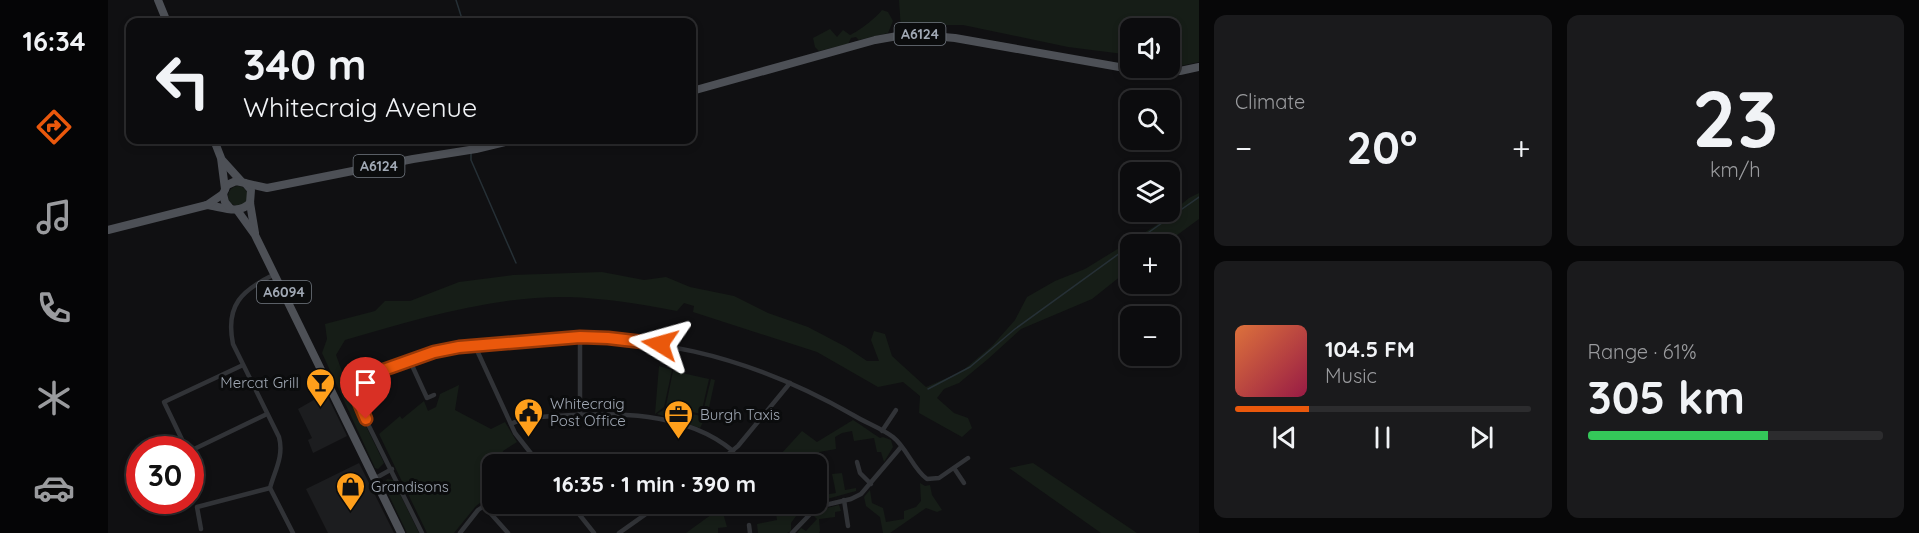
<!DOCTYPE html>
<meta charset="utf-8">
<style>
:root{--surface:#0c0c0e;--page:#1a1a1c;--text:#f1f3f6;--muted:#9a9b9e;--line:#2c2c2e;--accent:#ea580c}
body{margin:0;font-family:Quicksand,sans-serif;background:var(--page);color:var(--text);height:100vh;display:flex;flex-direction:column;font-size:22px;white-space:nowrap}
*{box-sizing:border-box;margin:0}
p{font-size:20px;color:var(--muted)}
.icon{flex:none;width:33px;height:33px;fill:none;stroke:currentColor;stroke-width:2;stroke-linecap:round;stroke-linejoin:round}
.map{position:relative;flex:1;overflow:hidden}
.sheet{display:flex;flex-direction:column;gap:15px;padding:15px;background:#070708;width:720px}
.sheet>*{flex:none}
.banner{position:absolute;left:18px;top:18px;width:570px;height:126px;border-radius:12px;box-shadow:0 3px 9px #0003,0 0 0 2px var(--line);background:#0c0c0e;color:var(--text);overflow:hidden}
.tools{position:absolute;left:1012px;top:18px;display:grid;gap:12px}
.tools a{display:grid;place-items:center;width:60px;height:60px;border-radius:12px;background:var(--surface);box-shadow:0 3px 9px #0003,0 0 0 2px var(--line);font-size:30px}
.speed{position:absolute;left:18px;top:436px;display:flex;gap:12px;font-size:30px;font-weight:700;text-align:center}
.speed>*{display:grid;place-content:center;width:78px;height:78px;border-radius:50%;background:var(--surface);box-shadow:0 3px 9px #0003,0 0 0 2px var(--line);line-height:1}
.speed .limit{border:9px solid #d22;background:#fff;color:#111}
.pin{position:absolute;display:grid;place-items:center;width:51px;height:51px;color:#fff;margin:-62px -26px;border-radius:50% 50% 50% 0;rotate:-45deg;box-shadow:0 0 6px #0007}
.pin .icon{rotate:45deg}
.me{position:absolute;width:66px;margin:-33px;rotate:278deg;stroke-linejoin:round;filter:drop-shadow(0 0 4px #0008)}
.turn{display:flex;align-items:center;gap:21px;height:126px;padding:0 18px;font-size:27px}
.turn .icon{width:78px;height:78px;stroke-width:2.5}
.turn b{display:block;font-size:42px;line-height:51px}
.big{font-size:45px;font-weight:800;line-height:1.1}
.sheet .card{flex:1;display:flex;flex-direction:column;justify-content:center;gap:9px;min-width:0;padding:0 21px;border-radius:12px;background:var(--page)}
.sheet .dial{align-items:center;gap:0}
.dial b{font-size:78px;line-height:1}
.song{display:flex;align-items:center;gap:18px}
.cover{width:72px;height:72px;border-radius:9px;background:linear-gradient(135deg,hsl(20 70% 55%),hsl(340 70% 35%))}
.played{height:6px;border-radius:3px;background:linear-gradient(90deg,var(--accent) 25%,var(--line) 25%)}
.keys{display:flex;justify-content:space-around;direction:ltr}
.heat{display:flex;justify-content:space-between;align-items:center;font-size:33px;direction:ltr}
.charge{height:9px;border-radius:4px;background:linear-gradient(90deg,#34c759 61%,var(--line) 0)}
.sheet .tiles{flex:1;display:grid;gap:15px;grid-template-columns:repeat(2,1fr)}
.trip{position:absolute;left:374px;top:454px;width:345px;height:60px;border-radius:12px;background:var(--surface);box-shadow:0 3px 9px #0003,0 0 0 2px var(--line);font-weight:800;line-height:60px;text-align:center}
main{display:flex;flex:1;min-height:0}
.tab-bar{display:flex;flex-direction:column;width:108px;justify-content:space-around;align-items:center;background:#050506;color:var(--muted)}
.tab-bar .icon{width:42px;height:42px}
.tab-bar .current{color:var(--accent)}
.tab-bar b{font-size:27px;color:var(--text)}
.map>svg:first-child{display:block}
.built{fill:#1c1d1f}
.green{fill:#161d17}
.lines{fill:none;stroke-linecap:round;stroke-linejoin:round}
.stream{stroke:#263036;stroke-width:1.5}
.minor{stroke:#313337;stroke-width:4.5}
.primary{stroke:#4d5056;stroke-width:8}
.route-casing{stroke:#983908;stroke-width:15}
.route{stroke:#ea580c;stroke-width:10}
.labels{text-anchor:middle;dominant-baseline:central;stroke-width:6;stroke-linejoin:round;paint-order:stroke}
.shield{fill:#0b0c0d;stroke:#737982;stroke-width:1.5}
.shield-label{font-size:14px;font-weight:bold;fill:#a0a8b4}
.poi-label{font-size:15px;fill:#a0a8b4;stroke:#0b0c0d;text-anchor:start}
</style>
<main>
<nav class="tab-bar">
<b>16:34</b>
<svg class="icon current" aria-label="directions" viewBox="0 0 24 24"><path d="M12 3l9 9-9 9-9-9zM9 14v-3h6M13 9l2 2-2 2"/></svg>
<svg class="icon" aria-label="music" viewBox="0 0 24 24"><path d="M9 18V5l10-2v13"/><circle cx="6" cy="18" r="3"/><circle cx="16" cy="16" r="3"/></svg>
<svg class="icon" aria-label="phone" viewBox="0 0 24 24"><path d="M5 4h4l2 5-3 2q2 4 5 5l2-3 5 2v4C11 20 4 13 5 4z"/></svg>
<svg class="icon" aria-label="climate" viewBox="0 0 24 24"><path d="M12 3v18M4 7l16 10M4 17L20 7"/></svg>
<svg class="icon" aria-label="car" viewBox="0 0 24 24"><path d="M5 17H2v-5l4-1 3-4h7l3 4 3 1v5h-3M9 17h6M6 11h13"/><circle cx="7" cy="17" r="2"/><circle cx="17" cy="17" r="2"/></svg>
</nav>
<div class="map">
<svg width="1091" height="533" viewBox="0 0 1091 533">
<rect width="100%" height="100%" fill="#101012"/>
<g class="built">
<path d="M 218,393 L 239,436 L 205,453 L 200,440 L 204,438 L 190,409 Z"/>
<path d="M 251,463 L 286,533 L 220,533 L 198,489 Z"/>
</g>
<g class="green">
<path d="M 791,0 L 1091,0 L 1091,62 L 1063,68 L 1062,28 L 1023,28 L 1023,55 L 960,47 L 855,25 L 827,25 L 793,29 Z"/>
<path d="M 774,10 L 780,12 L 785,21 L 780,33 L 751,40 L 748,37 L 743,38 L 740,44 L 711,51 L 707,47 L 705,38 L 722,29 L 729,37 L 735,30 L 742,35 C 751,31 768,18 774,10 Z"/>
<circle cx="130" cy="196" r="10"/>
<path d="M 1091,193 L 1091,219 L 1057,244 L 1023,244 L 1023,268 L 984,299 L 913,329 L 880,359 L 851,383 L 836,389 L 829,398 L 846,413 L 860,418 L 864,428 L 854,437 L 811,413 L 812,396 L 795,382 L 770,387 L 709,352 L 585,312 L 586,306 L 576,303 L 569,311 C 533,304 496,298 459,297 C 385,296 307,320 237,340 L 228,355 L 238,382 L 243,382 L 241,391 L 276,463 L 270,469 L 267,468 L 214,353 L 219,339 L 217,324 L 267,311 L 277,301 L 302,301 L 351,282 L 405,275 L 494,272 L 536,280 L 558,277 L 582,287 L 626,296 L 660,313 L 700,327 L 738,347 L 759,361 L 771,361 L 763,340 L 766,331 L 777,334 L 784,356 L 818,387 L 853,372 L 884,346 L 907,320 L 919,297 L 947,281 L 977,269 L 1047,226 L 1081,198 Z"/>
<path d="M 551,366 L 564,370 L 556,407 L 547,414 Z"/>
<path d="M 565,371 L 601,379 L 593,414 L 558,406 Z"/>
<path d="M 603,379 L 607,380 L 600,412 L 592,428 L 549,414 L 557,409 L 558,409 L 558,414 L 570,418 L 572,412 L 594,416 Z"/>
<path d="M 351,385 L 347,410 L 383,429 L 397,422 L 409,442 L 395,451 L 393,465 L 384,465 L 384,492 L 377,499 L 368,506 L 346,533 L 319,533 L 271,434 L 292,416 L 294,419 L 316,401 L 320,411 L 328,407 L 332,394 Z"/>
<path d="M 745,420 C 755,426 762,432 772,438 L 775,437 L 783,440 L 785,447 L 776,462 L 773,452 L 769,452 L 766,438 L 746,441 L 744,431 L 734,433 L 727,437 L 728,449 L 711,452 L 713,464 L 719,464 L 720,474 L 718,477 L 710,478 L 706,459 L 684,465 L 663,465 L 694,431 L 709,442 Z"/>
<path d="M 925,463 L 1029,533 L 993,533 L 901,468 Z"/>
<path d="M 734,473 L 737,490 L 748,488 L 748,491 L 708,502 L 708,496 L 728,493 L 724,474 Z"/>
<path d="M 279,479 L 285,480 L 311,533 L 299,533 L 276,485 Z"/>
<path d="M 812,483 L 817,486 L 822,485 L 824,495 L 834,510 L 829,512 L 818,508 L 782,533 L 775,533 L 772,517 L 758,506 L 756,497 L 762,490 L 764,503 L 775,508 L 778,522 L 796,519 L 796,511 L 808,507 L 813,501 Z"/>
<path d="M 618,504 L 627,504 L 615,513 L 619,527 L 610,528 L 610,533 L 578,533 Z"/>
<path d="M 668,504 L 673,504 L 675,515 L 691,512 L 683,523 L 683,531 L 679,533 L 650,533 L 649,524 L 669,520 L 667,507 Z"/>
<path d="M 731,505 L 733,511 L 727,512 L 727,517 L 711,519 L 712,531 L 711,533 L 689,533 L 693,528 L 698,531 L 709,519 L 705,515 L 715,509 Z"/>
</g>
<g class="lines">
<g class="stream">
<path d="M 348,0 L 355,22"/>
<path d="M 362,140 L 362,148"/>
<path d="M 363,152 L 363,160 L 408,263"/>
<path d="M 1024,244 L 1091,197"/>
<path d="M 820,389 L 862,367 L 907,329 L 1023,245"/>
</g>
<g class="minor">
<path d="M 167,274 C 134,290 117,305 125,344 L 171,437 C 176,456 167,470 162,488 L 185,533"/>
<path d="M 367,346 L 407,433 L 432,465"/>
<path d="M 302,361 L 319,398 L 326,395"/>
<path d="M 472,415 L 472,337"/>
<path d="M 403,424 C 416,417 433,417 448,416 C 506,412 577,411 625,451"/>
<path d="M 774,431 L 788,410"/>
<path d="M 79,450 L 56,402 L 135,365"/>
<path d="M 82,451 L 159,414"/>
<path d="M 749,462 L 752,473 L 763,484"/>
<path d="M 607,465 L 630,446 L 682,383"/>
<path d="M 846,468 L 856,483"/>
<path d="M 266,479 L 284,469"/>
<path d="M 736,500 L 740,526"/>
<path d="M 463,504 L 486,533"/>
<path d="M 641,525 L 642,533"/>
<path d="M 93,529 L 89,507 L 162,488"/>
<path d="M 314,533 L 250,404 L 245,388 L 251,379 C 279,369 308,356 337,350 C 362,344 388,343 414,341 C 537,331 638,354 745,415 C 758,423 773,428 785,437 C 799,448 805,469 819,479 L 831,478 L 860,458"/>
<path d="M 352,533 L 370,510 L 376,506 L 400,533"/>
<path d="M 511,533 L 552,504"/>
<path d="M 684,533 L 709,507 L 743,499 L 753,494 L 793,447"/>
</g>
<g class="primary">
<path d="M 50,0 L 59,22"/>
<path d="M 584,91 L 767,40 L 801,34 L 847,38 L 1045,73 L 1072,71 L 1091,67"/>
<path d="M 106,140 L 113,158 L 117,189"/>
<path d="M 114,160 L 133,181"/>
<path d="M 137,183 L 143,190 L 142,203 L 147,233"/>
<path d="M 99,205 C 114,207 131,215 142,203"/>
<path d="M 122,208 L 117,202 L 115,194 L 119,185 L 128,181 L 159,188 L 305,159 L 368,149 L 406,140"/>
<path d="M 129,210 L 147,235 L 293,533"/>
<path d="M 0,230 L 99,205 L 115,194"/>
</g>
</g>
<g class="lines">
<defs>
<path id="route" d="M 258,419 L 245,388 L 250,379 L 326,352 L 351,347 L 472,337 L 500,338 L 552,344"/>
</defs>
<use href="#route" class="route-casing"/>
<use href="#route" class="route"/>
</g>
<defs>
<symbol id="bar-pin" viewBox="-11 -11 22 30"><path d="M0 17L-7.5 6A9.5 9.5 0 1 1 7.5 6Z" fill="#ff9f1b" stroke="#0b0c0d"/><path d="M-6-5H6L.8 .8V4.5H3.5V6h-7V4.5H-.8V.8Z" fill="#111"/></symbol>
<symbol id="civic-pin" viewBox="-11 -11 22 30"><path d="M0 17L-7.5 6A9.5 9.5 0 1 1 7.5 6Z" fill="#ff9f1b" stroke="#0b0c0d"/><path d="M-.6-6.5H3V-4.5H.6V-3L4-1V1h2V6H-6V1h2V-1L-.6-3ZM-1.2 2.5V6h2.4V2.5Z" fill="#111"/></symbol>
<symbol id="office-pin" viewBox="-11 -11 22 30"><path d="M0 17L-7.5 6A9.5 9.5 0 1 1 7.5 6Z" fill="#ff9f1b" stroke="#0b0c0d"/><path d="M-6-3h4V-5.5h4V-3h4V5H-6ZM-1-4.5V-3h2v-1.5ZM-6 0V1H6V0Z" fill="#111"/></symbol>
<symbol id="shop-pin" viewBox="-11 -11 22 30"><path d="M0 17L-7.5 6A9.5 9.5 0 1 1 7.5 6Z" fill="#ff9f1b" stroke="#0b0c0d"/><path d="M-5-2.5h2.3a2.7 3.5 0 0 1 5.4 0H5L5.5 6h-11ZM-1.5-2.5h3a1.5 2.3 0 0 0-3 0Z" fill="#111"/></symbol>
</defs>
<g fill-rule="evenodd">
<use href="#bar-pin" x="196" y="366" width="33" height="45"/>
<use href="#civic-pin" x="404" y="396" width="33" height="45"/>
<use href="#office-pin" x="554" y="398" width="33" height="45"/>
<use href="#shop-pin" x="226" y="470" width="33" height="45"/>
</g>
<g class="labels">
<g class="shield">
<rect x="786.5" y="23" width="51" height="22" rx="4.5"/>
<rect x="245.5" y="155" width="51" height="22" rx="4.5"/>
<rect x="149" y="281" width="54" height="22" rx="4.5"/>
</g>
<g class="shield-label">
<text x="812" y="34">A6124</text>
<text x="271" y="166">A6124</text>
<text x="176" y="292">A6094</text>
</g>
<g class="poi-label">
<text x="191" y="382" text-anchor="end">Mercat Grill</text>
<text x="442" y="403">Whitecraig<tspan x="442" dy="17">Post Office</tspan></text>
<text x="592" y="414">Burgh Taxis</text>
<text x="263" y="486">Grandisons</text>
</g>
</g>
</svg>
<div class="tools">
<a><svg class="icon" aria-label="sound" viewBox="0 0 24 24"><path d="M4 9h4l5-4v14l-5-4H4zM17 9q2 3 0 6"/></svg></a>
<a><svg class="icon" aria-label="search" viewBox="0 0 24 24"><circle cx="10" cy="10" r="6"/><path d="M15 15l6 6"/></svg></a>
<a><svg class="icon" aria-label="layers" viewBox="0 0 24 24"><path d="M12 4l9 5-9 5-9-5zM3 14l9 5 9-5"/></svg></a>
<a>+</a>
<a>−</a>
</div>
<div class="speed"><div class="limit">30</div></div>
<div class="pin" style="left:258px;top:419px;background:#d93025"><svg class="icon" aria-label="arrive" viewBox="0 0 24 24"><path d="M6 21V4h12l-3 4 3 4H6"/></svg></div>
<svg class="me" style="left:552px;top:344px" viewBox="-20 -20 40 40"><path d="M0-17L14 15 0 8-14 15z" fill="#ea580c" stroke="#fff" stroke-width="4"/></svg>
<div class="trip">16:35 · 1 min · 390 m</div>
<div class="banner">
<div class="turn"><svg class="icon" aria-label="left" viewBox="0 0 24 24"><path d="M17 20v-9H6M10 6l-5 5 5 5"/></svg><div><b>340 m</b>Whitecraig Avenue</div></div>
</div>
</div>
<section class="sheet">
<div class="tiles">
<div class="card"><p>Climate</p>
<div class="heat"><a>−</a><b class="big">20°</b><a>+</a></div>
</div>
<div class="card dial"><b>23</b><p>km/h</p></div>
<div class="card">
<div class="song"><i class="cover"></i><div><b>104.5 FM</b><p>Music</p></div></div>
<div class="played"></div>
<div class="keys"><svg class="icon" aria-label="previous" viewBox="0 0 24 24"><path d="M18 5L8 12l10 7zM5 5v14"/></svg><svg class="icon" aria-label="pause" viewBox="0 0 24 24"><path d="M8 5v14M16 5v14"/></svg><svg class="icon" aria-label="next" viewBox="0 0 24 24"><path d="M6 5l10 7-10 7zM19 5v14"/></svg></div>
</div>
<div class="card"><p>Range · 61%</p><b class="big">305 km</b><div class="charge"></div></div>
</div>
</section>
</main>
